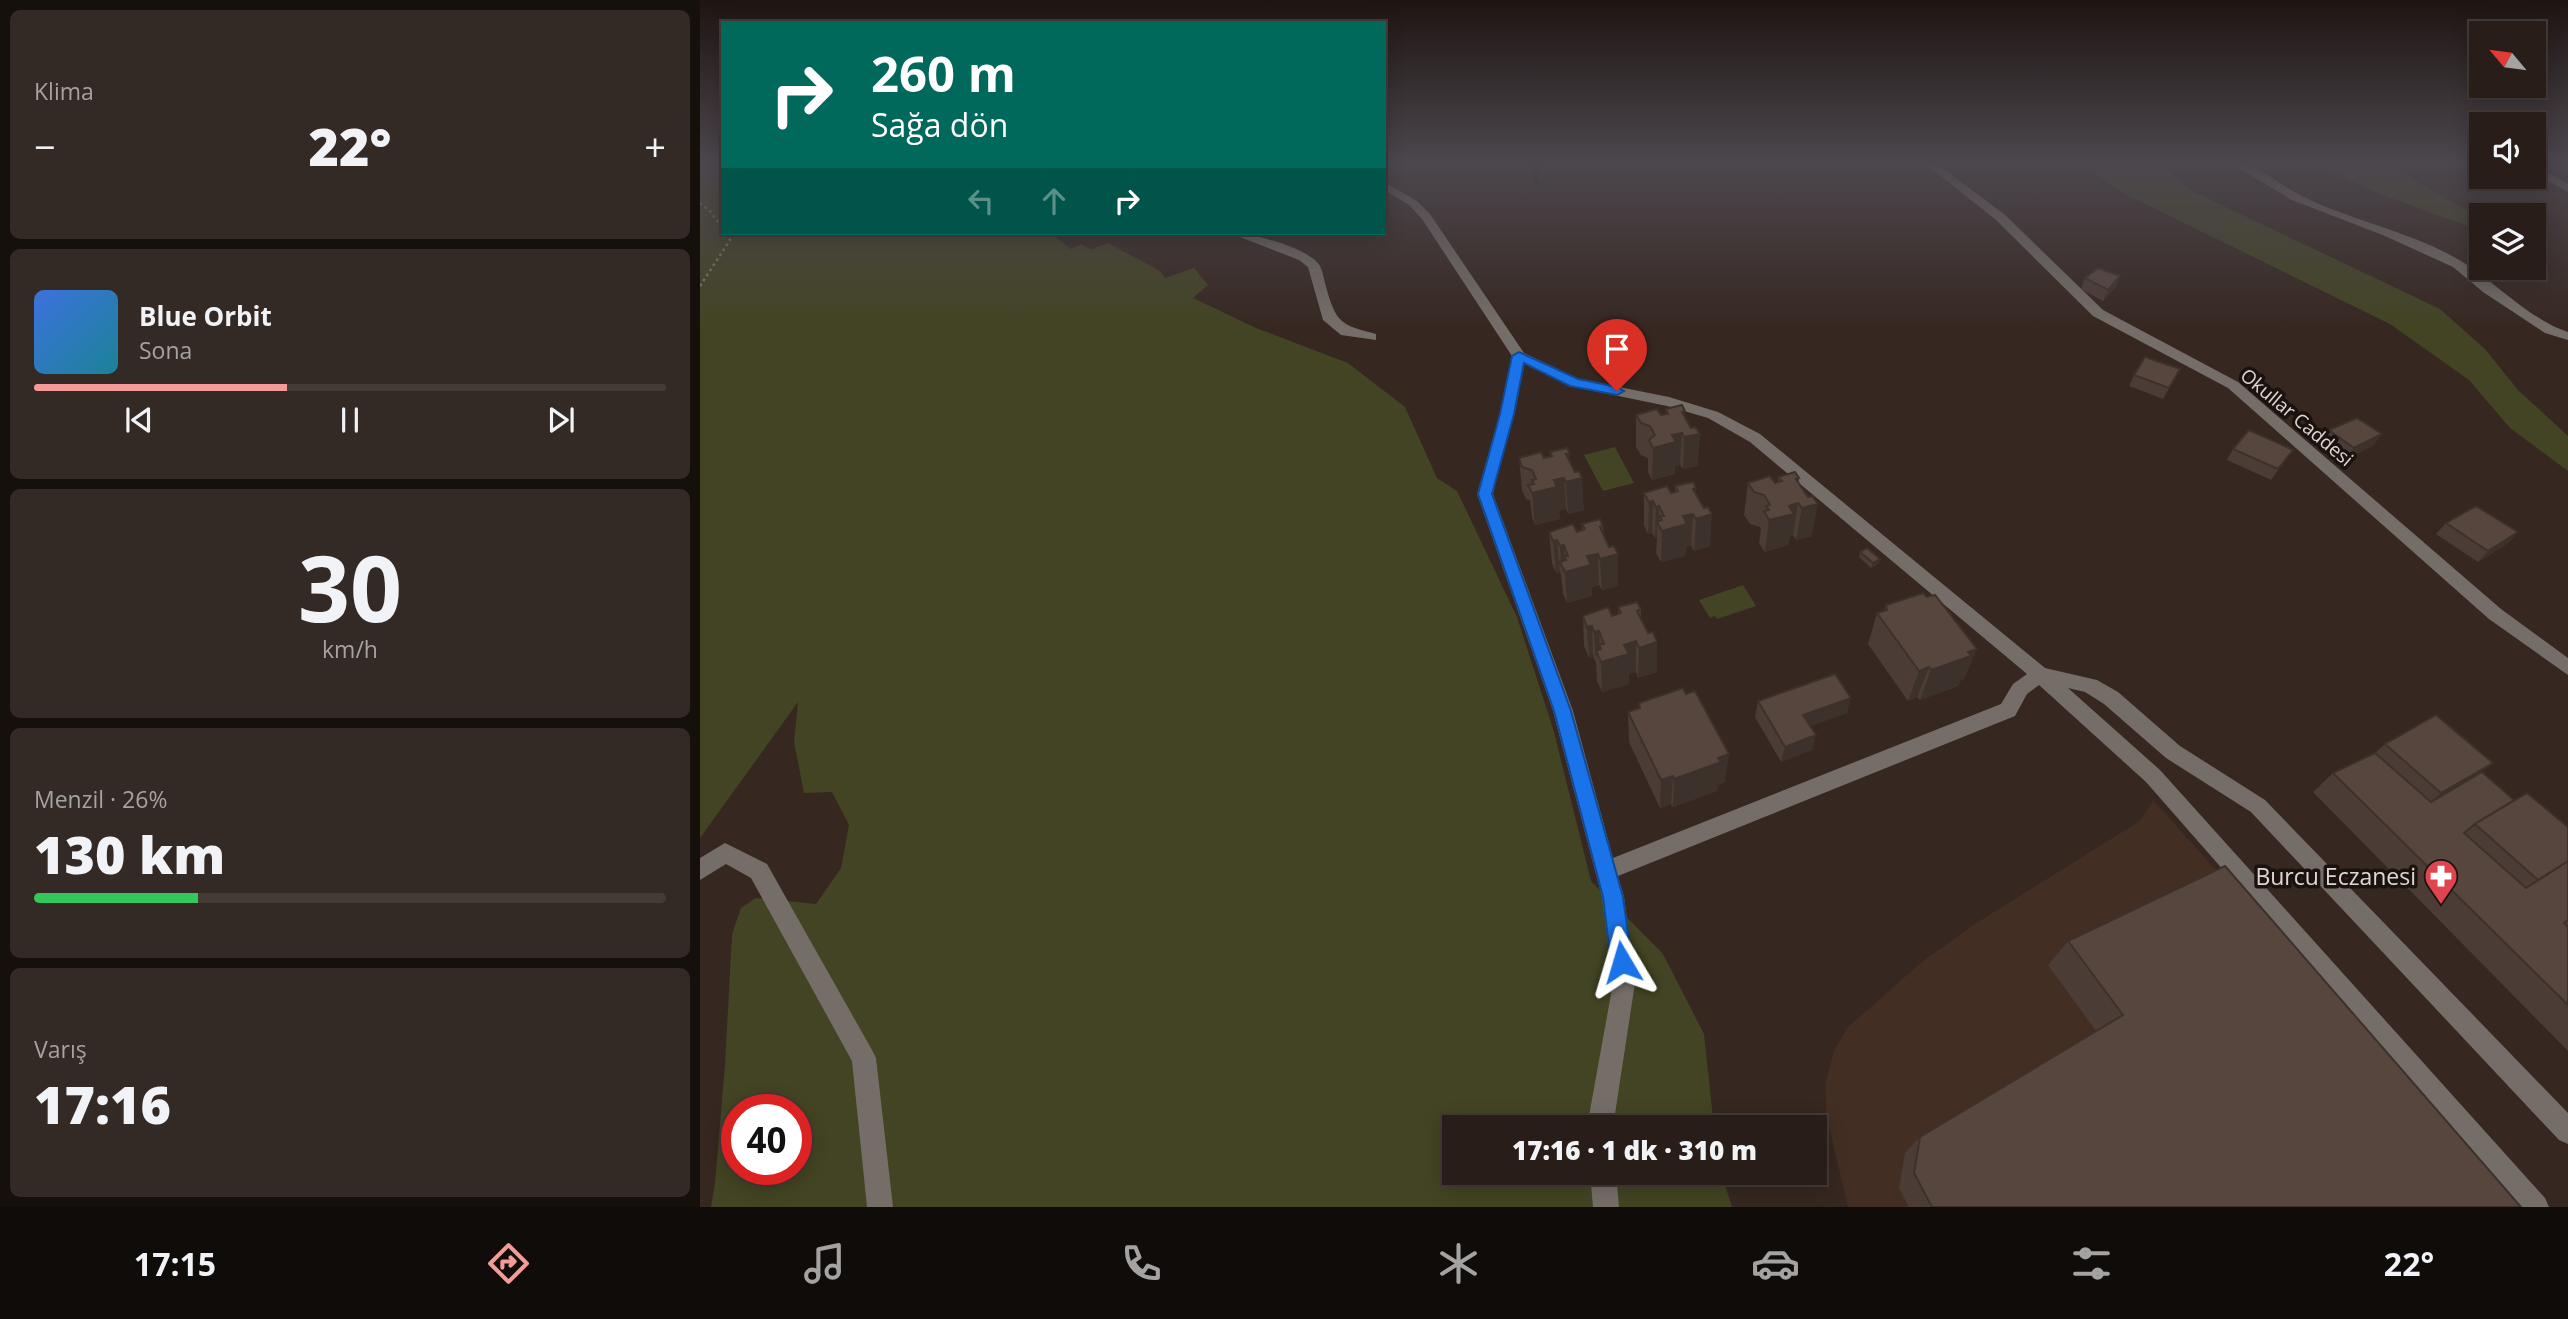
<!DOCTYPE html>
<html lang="tr">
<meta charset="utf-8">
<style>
:root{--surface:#281d18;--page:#342a25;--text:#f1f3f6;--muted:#a5a2a2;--line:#443b37;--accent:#f59b97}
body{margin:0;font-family:"Open Sans",sans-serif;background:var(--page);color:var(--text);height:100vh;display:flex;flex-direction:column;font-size:26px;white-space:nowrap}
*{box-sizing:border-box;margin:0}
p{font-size:23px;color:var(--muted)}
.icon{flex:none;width:38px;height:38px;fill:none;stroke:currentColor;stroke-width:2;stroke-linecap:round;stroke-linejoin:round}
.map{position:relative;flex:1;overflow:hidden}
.drawer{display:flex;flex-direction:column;gap:10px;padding:10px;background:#16100d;width:700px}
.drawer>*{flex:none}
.hud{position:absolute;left:21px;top:21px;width:665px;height:214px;border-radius:0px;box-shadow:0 4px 18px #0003,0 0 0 2px var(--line);background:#00695c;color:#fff;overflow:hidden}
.needle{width:46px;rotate:299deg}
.tools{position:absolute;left:1769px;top:21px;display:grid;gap:14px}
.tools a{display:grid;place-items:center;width:77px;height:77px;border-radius:0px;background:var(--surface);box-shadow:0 4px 18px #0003,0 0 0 2px var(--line);font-size:35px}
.speed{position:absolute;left:21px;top:1094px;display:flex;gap:14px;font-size:35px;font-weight:700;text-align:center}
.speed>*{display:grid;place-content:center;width:91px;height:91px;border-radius:50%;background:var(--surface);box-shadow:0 4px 18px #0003,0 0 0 2px var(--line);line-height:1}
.speed .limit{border:10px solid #d22;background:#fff;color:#111}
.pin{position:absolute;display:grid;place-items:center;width:60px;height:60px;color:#fff;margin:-72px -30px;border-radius:50% 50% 50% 0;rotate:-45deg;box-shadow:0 0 7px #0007}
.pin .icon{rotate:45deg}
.me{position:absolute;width:77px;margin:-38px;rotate:353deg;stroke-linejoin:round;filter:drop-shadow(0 0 5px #0008)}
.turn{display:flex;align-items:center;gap:24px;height:147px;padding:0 35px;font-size:32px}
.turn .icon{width:91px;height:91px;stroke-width:2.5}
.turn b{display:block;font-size:49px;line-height:60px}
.lanes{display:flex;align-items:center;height:66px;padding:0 35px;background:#0003;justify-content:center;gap:35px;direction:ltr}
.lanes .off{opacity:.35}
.big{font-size:52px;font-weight:800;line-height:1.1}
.drawer .widget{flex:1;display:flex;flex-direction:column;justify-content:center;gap:10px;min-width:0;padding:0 24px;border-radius:10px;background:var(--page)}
.drawer .dial{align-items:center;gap:0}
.dial b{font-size:91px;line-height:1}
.song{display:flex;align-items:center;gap:21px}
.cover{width:84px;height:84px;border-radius:10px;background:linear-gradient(135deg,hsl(220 70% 55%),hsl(190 70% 35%))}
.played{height:7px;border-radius:4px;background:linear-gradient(90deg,var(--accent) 40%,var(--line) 40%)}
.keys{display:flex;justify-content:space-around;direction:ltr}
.heat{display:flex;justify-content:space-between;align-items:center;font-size:38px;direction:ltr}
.charge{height:10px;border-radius:5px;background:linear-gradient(90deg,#34c759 26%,var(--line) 0)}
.trip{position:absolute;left:742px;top:1115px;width:385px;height:70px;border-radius:0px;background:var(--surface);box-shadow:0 4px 18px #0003,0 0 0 2px var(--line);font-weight:800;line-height:70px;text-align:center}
.dock{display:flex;height:112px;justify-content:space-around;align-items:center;background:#100c0a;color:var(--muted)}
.dock .icon{width:49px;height:49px}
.dock .active{color:var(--accent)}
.dock b{font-size:32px;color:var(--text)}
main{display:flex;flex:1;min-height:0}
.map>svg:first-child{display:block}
.built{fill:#432e23}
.green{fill:#424423;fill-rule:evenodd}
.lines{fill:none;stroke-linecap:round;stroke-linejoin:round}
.stream{stroke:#08132b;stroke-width:4.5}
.path{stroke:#867a74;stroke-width:2.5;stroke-dasharray:2.5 3.5;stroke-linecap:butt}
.minor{fill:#756e68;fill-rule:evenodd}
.wall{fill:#4b3c35}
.shaded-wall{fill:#3d312b}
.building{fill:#57463e;stroke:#3d312b;stroke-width:2}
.route{fill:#1a73e8;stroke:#114b97;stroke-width:2}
.labels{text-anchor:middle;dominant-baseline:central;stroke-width:7;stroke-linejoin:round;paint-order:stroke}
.street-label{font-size:19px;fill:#e0d6d1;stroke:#19120e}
.near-poi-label{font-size:23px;fill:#e0d6d1;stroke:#19120e;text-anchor:end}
</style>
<main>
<section class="drawer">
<div class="widget"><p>Klima</p>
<div class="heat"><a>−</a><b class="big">22°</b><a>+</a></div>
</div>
<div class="widget">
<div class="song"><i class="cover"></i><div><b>Blue Orbit</b><p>Sona</p></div></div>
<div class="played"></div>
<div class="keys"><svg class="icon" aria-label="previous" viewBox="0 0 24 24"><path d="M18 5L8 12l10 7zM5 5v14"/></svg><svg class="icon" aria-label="pause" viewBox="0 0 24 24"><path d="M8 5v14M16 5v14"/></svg><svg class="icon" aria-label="next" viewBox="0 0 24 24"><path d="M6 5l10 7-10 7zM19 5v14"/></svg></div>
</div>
<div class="widget dial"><b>30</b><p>km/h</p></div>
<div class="widget"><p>Menzil · 26%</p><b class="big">130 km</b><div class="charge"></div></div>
<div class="widget"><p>Varış</p><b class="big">17:16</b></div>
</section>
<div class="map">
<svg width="1868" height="1207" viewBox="0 0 1868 1207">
<rect width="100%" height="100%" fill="#362720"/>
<path class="built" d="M 1453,800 L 1586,948 L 1811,1207 L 1148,1207 L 1126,1115 L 1126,1081 L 1134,1051 L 1147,1028 L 1223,961 L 1278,922 L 1440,821 Z"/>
<g class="green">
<path d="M 1381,161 L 1457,161 L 1492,191 L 1740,309 L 1785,349 L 1818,390 L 1868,436 L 1868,471 L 1810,428 L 1769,380 L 1690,324 L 1419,191 Z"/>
<path d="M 1611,161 L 1683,161 L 1781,219 L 1781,231 L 1675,192 Z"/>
<path d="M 0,165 L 23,166 L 23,233 L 350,233 L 371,249 L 381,244 L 391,249 L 408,243 L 460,271 L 465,278 L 494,268 L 508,285 L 493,298 L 556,328 L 648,363 L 705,407 L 737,478 L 757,491 L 817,617 L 854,732 L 891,881 L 963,954 L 1004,1034 L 1014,1127 L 754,1127 L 754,1172 L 1021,1173 L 1032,1207 L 11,1207 L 15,1183 L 25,1065 L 32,934 L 41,908 L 56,898 L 116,904 L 141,868 L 149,825 L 132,792 L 104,793 L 94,742 L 98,702 L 0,838 ZM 37,1110 L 96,1110 L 96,1169 L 37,1169 Z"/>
<path d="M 915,447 L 934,483 L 903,491 L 884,455 Z"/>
<path d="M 1043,585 L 1056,606 L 1017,619 L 1015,616 L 1010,618 L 999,600 Z"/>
</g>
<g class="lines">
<path class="stream" d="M 835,161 L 837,182"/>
<g class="path">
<path d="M 0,203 L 10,211 L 23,229"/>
<path d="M 0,286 L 30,240 L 25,233"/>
</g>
<g class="minor">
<path d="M 1222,161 L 1233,161 L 1304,214 L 1403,310 L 1538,382 L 1801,609 L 1868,658 L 1868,675 L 1789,619 L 1528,388 L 1393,316 L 1296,220 Z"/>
<path d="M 1527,161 C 1552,159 1577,183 1598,194 C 1650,221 1711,231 1761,261 C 1797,283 1827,318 1868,332 L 1868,340 L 1845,333 L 1783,292 L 1753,267 L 1685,236 L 1592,200 Z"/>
<path d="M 1834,165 L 1868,184 L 1868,192 L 1834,173 Z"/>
<path d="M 684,182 L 717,201 L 730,214 L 824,353 L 879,379 L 969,397 L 1018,412 L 1060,434 L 1345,668 L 1397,680 L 1418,692 L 1480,746 L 1565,800 L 1868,1113 L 1868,1144 L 1859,1140 L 1551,812 L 1466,758 L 1404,704 L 1385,692 L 1368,688 L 1460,770 L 1845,1198 L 1849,1207 L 1819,1207 L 1446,782 L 1339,685 L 1327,694 L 1315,716 L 918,876 L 924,897 L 935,983 L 913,1127 L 887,1127 L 913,983 L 902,897 L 853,711 L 777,494 L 800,414 L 812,356 L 722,219 L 709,205 L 684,190 ZM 824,364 L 870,386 L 967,406 L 1008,418 L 1050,442 L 1327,674 L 1313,684 L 1301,704 L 913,858 L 873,711 L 793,494 Z"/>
<path d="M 530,233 C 549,232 610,248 620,266 C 623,272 624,280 626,287 C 636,322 640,325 676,334 L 676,340 L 641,335 L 623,320 L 608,267 L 599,260 Z"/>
<path d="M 25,843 L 67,864 L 172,1050 L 176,1058 L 193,1207 L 167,1207 L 152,1061 L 51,878 L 26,864 L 0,880 L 0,858 Z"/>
<path d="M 890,1172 L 916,1172 L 919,1207 L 893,1207 Z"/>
</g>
</g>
<g class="wall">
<path d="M 1385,278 L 1416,287 L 1403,301 L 1381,289 Z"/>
<path d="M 1434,375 L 1474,380 L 1463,399 L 1429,386 Z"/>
<path d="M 966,409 L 985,411 L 985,417 L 991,428 L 998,466 L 983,469 L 980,465 L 975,466 L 975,474 L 952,480 L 948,472 L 948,458 L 941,455 L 936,447 L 936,415 L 961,415 L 966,414 Z"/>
<path d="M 1629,430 L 1674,445 L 1646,459 L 1622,442 Z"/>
<path d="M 1533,449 L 1593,450 L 1571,480 L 1527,460 Z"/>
<path d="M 850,452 L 870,454 L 870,463 L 884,510 L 868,514 L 866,509 L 859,511 L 860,519 L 835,525 L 832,517 L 830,500 L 826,499 L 822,490 L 819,458 L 844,458 L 850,457 Z"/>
<path d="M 1078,477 L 1099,478 L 1098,483 L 1112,536 L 1096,540 L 1093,535 L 1090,536 L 1088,545 L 1065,552 L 1059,543 L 1061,529 L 1060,527 L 1050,524 L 1044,515 L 1048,483 L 1075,483 L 1078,482 Z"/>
<path d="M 975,486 L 996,488 L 996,494 L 1010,546 L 994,551 L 991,545 L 986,547 L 985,556 L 961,562 L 956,553 L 957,538 L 955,538 L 952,533 L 948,534 L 944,525 L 944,493 L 971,493 L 975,492 Z"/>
<path d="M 1746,523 L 1818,532 L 1808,543 L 1778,562 L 1736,534 Z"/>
<path d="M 882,524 L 903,526 L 904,535 L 909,547 L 918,554 L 918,586 L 902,590 L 899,585 L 892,587 L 892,596 L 867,603 L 863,593 L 861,575 L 860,572 L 856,573 L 852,563 L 849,532 L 877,532 L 882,530 Z"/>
<path d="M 1160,552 L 1180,559 L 1178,564 L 1171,568 L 1159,557 Z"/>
<path d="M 1186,605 L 1264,679 L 1261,680 L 1258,686 L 1220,700 L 1217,697 L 1208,701 L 1168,644 L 1177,613 L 1184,611 Z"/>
<path d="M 918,607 L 941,609 L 941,619 L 948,633 L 957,642 L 957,672 L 938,678 L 936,672 L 929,674 L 929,684 L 902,692 L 897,681 L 896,663 L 893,656 L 889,658 L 884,646 L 883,616 L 912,616 L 918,614 Z"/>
<path d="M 1058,701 L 1147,713 L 1110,726 L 1116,735 L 1112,750 L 1081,762 L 1055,717 Z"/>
<path d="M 939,703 L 1025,782 L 1018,785 L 1017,791 L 973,807 L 971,804 L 960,808 L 929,742 L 928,712 L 939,709 Z"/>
<path d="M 1685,744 L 1793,763 L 1782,772 L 1814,800 L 1868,827 L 1868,1051 L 1613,792 L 1633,773 L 1675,753 Z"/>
<path d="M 1368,941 L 1821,1207 L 1209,1207 L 1199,1188 L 1205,1153 L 1220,1137 L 1396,1031 L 1348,965 Z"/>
</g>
<g class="shaded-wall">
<path d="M 1420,276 L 1416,287 L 1403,301 L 1408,290 Z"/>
<path d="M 985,411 L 984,437 L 982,433 L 980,465 L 975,466 L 975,474 L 952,480 L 953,448 L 972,435 L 982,412 Z"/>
<path d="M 1000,434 L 998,466 L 983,469 L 984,437 Z"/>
<path d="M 1682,434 L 1674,445 L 1646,459 L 1654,448 Z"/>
<path d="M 866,454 L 870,454 L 871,481 L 882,478 L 884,510 L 868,514 L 866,482 Z"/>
<path d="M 864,478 L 866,509 L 859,511 L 860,519 L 835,525 L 832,493 L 854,480 Z"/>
<path d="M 1099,478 L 1095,504 L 1098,503 L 1093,535 L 1090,536 L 1088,545 L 1065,552 L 1069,520 L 1096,479 Z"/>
<path d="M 996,488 L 994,516 L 993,514 L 991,545 L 986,547 L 985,556 L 961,562 L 962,531 L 983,516 L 993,489 Z"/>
<path d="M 953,501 L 952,533 L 948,534 L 949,502 Z"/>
<path d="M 1118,504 L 1112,536 L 1096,540 L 1102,508 Z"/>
<path d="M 959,506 L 959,524 L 957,522 L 957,538 L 955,538 L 956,507 Z"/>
<path d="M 1012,514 L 1010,546 L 994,551 L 996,519 Z"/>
<path d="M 1818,532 L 1808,543 L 1778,562 L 1788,551 Z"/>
<path d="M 857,540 L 860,572 L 856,573 L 853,541 Z"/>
<path d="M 864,545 L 865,572 L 887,556 L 898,554 L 899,585 L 892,587 L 892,596 L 867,603 L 865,572 L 861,564 L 860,546 Z"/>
<path d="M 918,554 L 918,586 L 902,590 L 900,559 Z"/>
<path d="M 1180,559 L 1178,564 L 1171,568 L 1173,563 Z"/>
<path d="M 892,626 L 893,656 L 889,658 L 887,627 Z"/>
<path d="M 899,631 L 900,660 L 896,651 L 896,663 L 894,632 Z"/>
<path d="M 936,641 L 936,672 L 929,674 L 929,684 L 902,692 L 901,662 L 924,645 Z"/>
<path d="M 957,642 L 957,672 L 938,678 L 939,648 Z"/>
<path d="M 1277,649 L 1264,679 L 1261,680 L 1258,686 L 1220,700 L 1231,670 Z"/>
<path d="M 1229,667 L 1217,697 L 1208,701 L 1219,671 Z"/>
<path d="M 1151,698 L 1147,713 L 1100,730 L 1103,715 Z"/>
<path d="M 1116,735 L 1112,750 L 1081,762 L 1085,747 Z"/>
<path d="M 1029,754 L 1025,782 L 1018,785 L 1017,791 L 973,807 L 974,779 L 1018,758 Z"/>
<path d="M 1793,763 L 1758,791 L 1708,821 L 1741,793 Z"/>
<path d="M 973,776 L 971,804 L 960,808 L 961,780 Z"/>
</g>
<g class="building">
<path d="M 1398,268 L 1420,276 L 1408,290 L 1385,278 Z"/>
<path d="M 1445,357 L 1480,369 L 1469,388 L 1434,375 Z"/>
<path d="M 982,405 L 985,411 L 982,412 L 991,428 L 995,427 L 1000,434 L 984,437 L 982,433 L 972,435 L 976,442 L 953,448 L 949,440 L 955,435 L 950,426 L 941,423 L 936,415 L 957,409 L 961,415 L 968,414 L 966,409 Z"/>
<path d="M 1657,418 L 1682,434 L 1654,448 L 1629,430 Z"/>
<path d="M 1549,430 L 1593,450 L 1578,469 L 1533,449 Z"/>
<path d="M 867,448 L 870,454 L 866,454 L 875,472 L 879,471 L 882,478 L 866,482 L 864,478 L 854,480 L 857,487 L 832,493 L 828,485 L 834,484 L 832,480 L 836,479 L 832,470 L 822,467 L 819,458 L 841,452 L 844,458 L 852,456 L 850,452 Z"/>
<path d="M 1095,472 L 1099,478 L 1096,479 L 1108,497 L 1112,496 L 1118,504 L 1102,508 L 1098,503 L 1089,506 L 1094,514 L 1069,520 L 1064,511 L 1069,510 L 1066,506 L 1070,505 L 1064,495 L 1054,492 L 1048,483 L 1070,476 L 1075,483 L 1082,481 L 1078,477 Z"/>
<path d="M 993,482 L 996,488 L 993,489 L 1004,508 L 1008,507 L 1012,514 L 996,519 L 993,514 L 983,516 L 987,524 L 962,531 L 957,522 L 962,520 L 960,516 L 964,516 L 959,506 L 956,507 L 953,501 L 949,502 L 944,493 L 967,486 L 971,493 L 978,491 L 975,486 Z"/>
<path d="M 1776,506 L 1818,532 L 1788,551 L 1746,523 Z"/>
<path d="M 900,519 L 903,526 L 900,527 L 909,547 L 914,546 L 918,554 L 900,559 L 898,554 L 887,556 L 891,565 L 865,572 L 860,562 L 866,560 L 864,556 L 868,556 L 864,545 L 860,546 L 857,540 L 853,541 L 849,532 L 873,524 L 877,532 L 885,529 L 882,524 Z"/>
<path d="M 1167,548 L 1180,559 L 1173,563 L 1160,552 Z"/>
<path d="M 1223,593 L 1227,597 L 1235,595 L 1277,649 L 1268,652 L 1271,656 L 1231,670 L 1229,667 L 1219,671 L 1177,613 L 1187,610 L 1186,605 Z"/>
<path d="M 937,602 L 941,609 L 937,611 L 948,633 L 953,632 L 957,642 L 939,648 L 936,641 L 924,645 L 929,654 L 901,662 L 896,651 L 901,649 L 899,644 L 904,644 L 899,631 L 894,632 L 892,626 L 887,627 L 883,616 L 908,607 L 912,616 L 921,613 L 918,607 Z"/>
<path d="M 1135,674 L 1151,698 L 1103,715 L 1116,735 L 1085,747 L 1058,701 Z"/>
<path d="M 983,688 L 986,694 L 995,691 L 1029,754 L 1018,758 L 1021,762 L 974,779 L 973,776 L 961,780 L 928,712 L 940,708 L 939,703 Z"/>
<path d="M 1736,715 L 1793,763 L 1741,793 L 1685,744 Z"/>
<path d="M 1675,753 L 1731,802 L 1782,772 L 1814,800 L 1775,824 L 1764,833 L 1826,888 L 1868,861 L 1868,920 L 1864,923 L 1868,927 L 1868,1005 L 1633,773 Z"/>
<path d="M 1827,793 L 1868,827 L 1868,861 L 1838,880 L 1775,824 Z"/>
<path d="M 1525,866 L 1821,1207 L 1232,1207 L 1214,1173 L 1220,1137 L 1423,1015 L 1368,941 Z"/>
</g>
<linearGradient id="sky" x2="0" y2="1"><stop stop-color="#1e1512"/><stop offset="0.49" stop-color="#4c474e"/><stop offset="1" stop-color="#4c474e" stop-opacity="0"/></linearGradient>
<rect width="1868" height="330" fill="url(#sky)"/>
<path class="route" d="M 819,352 L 878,379 L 917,387 L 924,391 L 917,395 L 870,386 L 824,363 L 814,414 L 792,494 L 871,711 L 923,897 L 932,962 L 929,969 L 922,972 L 914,969 L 911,962 L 903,897 L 854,711 L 778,494 L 800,414 L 812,356 Z"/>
<defs>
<symbol id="pharmacy-pin" viewBox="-11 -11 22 30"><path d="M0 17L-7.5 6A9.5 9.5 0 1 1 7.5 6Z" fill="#e0444e" stroke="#19120e"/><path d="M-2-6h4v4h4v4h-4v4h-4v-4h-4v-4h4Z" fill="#fff"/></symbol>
</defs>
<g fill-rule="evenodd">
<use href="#pharmacy-pin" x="1722" y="857" width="38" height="52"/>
</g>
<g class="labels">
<g class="street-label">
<text transform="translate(1597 417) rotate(40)">Okullar Caddesi</text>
</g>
<g class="near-poi-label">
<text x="1716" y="876">Burcu Eczanesi</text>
</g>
</g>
</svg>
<div class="tools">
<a><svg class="needle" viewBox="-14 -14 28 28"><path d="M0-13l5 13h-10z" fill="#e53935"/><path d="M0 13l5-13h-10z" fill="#a5a2a2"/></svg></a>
<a><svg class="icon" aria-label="sound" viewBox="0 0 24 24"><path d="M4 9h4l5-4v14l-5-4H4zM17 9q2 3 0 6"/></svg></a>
<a><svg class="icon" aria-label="layers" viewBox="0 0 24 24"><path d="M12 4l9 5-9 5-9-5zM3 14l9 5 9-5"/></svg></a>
</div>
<div class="speed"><div class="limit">40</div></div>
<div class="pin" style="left:917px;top:391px;background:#d93025"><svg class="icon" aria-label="arrive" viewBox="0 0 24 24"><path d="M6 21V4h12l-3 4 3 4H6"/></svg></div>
<svg class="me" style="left:922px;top:962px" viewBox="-20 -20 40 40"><path d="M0-17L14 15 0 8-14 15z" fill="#1a73e8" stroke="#fff" stroke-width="4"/></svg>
<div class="trip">17:16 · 1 dk · 310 m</div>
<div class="hud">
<div class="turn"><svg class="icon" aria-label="right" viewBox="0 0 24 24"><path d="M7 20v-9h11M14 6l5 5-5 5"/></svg><div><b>260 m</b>Sağa dön</div></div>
<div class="lanes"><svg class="icon off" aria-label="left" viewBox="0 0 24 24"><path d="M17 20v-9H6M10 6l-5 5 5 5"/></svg><svg class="icon off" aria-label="ahead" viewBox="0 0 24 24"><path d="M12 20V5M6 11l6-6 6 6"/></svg><svg class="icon" aria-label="right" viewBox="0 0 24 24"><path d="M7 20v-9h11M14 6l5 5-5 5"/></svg></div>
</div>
</div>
</main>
<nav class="dock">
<b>17:15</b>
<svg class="icon active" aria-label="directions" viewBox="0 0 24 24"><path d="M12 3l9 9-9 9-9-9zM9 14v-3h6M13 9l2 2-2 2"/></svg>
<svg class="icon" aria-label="music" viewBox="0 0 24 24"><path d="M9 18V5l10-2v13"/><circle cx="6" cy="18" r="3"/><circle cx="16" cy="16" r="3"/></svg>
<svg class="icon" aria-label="phone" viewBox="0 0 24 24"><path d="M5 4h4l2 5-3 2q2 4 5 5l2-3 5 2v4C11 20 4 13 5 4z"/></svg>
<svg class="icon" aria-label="climate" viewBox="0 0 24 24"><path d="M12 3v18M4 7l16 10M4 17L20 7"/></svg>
<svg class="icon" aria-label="car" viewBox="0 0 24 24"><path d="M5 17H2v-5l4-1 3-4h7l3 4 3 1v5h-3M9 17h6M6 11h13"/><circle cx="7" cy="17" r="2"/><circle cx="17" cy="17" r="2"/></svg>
<svg class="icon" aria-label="filters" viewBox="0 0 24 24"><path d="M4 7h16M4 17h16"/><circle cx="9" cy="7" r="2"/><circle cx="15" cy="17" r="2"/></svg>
<b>22°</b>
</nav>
